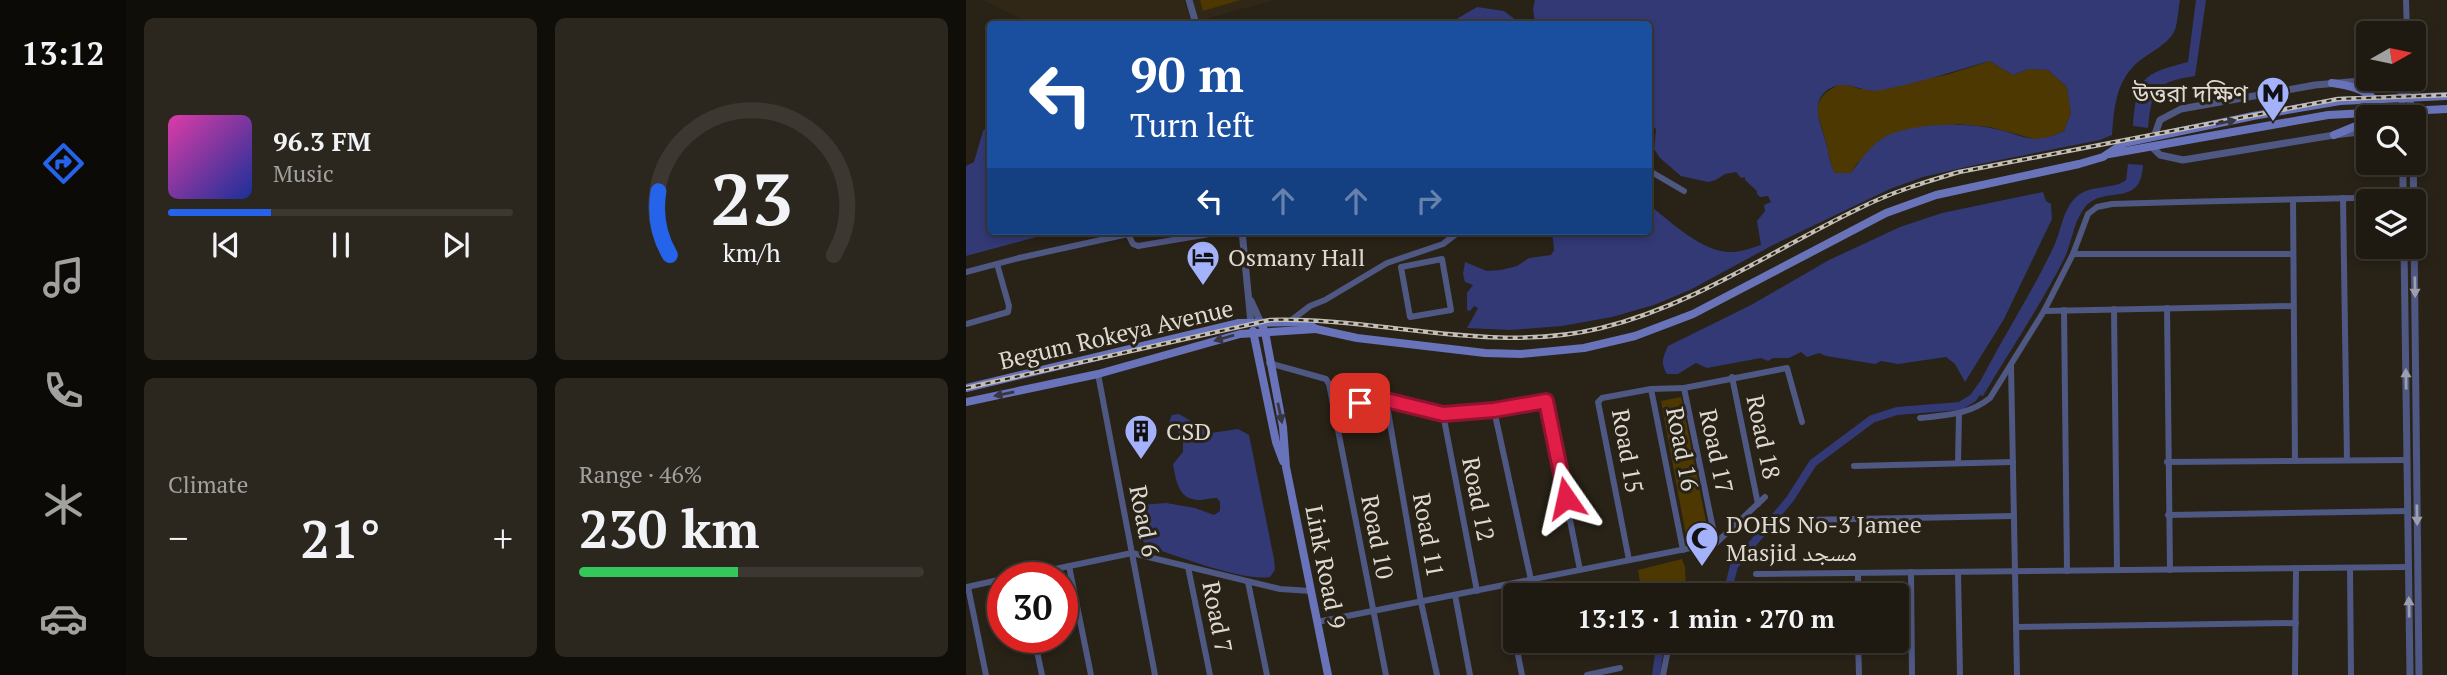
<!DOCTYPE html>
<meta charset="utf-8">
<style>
:root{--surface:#1e1a11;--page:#2b271f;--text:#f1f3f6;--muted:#a1a19f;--line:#3c3831;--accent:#2563eb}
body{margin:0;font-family:"PT Serif","Noto Naskh Arabic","Noto Sans Bengali",serif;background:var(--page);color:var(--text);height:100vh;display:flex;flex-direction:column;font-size:26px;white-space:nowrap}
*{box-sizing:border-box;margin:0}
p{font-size:23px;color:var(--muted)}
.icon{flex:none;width:38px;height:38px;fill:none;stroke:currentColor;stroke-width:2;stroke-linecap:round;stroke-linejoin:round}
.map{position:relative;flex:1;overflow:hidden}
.panel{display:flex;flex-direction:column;gap:18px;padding:18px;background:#100e09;width:840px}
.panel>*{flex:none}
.banner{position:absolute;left:21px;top:21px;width:665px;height:214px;border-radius:7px;box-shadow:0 4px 10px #0003,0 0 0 2px var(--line);background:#1a4fa0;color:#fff;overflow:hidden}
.needle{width:46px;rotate:81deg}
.controls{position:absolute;left:1390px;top:21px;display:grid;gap:14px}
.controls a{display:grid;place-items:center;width:70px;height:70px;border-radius:7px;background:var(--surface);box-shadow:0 4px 10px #0003,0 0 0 2px var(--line);font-size:35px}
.speed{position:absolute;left:21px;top:562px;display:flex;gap:14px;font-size:35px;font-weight:700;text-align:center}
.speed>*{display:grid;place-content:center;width:91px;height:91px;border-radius:50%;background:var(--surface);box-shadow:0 4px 10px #0003,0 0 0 2px var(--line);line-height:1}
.speed .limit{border:10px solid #d22;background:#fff;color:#111}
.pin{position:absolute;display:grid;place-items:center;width:60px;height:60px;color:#fff;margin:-30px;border-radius:14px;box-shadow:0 4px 10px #0006}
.me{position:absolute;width:77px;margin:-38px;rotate:349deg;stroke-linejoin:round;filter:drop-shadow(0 0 5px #0008)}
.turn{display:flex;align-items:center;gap:24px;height:147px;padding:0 28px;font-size:32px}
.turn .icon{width:91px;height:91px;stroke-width:2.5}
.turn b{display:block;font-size:49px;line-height:60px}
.lanes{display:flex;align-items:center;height:66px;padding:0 28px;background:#0003;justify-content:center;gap:35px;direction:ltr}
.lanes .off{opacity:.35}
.big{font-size:52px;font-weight:600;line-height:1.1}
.panel .widget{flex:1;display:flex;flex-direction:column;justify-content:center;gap:10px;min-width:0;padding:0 24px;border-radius:10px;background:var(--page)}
.panel .dial{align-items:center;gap:0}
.dial svg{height:182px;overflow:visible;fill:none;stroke:var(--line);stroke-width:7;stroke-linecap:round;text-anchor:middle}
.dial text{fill:var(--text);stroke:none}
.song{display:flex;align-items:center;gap:21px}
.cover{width:84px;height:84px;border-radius:10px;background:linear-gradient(135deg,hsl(320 70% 55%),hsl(230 70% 35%))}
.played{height:7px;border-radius:4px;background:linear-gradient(90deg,var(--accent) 30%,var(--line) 30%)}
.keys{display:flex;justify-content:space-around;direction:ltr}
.heat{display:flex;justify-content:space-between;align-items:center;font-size:38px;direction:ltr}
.charge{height:10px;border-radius:5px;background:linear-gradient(90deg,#34c759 46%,var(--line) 0)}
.panel .tiles{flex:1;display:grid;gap:18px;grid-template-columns:repeat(2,1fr)}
.trip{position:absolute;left:537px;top:583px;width:406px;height:70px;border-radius:7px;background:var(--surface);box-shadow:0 4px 10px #0003,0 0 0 2px var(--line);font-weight:600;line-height:70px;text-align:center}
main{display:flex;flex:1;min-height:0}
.menu{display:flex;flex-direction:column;width:126px;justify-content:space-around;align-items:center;background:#0c0a07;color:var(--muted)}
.menu .icon{width:49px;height:49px}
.menu .active{color:var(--accent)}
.menu b{font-size:32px;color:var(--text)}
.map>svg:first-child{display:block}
.built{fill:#302716}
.green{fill:#4e3802}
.water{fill:#323975;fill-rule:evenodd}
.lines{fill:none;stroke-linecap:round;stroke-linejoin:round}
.canal{stroke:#323975;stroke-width:8}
.minor{stroke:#4f5783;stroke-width:6}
.tertiary{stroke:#4f5783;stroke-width:7}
.secondary{stroke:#6873ba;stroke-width:8}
.rail-casing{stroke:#c3beb6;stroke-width:4.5}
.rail{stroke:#282217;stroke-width:2;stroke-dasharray:5;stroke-linecap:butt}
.oneway{fill:#383640}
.oneway2{fill:#9e9fae}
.route-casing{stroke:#92132f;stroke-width:18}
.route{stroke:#e11d48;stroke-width:12}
.labels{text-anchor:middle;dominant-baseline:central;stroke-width:6;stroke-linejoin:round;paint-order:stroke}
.poi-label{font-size:24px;fill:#dedad2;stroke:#282217;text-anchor:start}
.street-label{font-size:24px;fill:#dedad2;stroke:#282217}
</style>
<main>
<nav class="menu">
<b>13:12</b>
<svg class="icon active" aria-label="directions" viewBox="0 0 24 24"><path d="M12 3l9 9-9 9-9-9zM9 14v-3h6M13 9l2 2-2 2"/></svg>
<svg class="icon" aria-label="music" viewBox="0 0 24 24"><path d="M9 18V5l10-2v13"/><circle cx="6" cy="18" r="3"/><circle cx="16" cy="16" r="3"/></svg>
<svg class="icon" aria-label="phone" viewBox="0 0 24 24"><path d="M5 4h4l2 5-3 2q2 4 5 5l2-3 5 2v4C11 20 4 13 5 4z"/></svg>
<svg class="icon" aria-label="climate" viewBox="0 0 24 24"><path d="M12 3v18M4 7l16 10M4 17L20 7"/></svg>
<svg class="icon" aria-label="car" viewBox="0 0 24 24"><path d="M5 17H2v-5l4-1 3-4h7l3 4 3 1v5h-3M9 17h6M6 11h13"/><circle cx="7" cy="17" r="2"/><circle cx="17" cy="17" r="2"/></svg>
</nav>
<section class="panel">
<div class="tiles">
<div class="widget">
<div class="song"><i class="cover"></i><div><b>96.3 FM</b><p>Music</p></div></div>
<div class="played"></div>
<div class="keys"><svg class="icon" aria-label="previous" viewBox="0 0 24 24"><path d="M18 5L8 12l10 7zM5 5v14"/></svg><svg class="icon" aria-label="pause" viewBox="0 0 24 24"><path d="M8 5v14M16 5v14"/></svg><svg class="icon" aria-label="next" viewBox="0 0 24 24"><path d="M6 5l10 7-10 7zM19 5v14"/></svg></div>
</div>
<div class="widget dial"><svg viewBox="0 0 100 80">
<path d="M14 69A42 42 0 1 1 86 69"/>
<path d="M14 69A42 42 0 0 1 9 41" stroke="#2563eb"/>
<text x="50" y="56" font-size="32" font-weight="700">23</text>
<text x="50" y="72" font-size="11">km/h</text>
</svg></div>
<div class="widget"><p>Climate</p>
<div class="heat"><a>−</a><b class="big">21°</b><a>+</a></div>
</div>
<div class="widget"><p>Range · 46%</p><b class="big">230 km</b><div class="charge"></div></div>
</div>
</section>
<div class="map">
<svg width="1481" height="675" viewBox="0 0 1481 675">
<rect width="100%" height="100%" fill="#282217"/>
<g class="built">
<path d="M 17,0 L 218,0 L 226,24 L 64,24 Z"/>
<path d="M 227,0 L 309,0 L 232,21 Z"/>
</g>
<g class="green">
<path d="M 234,0 L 274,0 L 237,11 Z"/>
<path d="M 1024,61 L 1047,75 L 1063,69 L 1082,70 L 1101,87 L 1105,113 L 1098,131 L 1083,138 L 1072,140 L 1024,127 L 991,124 L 892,162 L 885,173 L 869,173 C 862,162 864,155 860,142 C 852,112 841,100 876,83 L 894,89 L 947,81 L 980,75 Z"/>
<path d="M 715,397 L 743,536 L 721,541 L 695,401 Z"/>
<path d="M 716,559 L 719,567 L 720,587 L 710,595 L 676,595 L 672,570 Z"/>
</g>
<g class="water">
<path d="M 569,0 L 1214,0 C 1212,10 1212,24 1208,32 C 1199,48 1178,54 1166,68 C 1149,87 1148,111 1146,135 L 1134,140 L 1014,164 L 957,177 L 924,189 L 807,245 L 724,290 L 688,305 L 646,317 L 596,326 L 544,330 L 501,328 L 512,308 L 508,306 L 504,311 L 501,310 L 501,293 L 507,285 L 499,282 L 497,274 L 499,262 L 521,271 L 535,270 L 551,266 L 563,258 L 585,255 L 588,250 L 586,231 L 682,231 L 683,205 C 706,222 737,254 768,252 C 777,251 786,248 795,245 L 791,221 L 799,211 L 798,205 L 805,202 L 802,196 L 794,197 L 791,194 L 791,191 L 779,180 L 779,177 L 775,178 L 770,172 L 759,174 L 750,180 L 742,182 L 715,176 L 694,158 L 688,149 L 690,129 L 683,125 L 682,24 L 569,24 L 567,9 ZM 1024,61 L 1047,75 L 1063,69 L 1082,70 L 1101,87 L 1105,113 L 1098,131 C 1065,147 1057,134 1025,128 C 998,122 936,123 914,140 C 902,149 893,162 885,173 L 869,173 C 862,162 864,155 860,143 C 856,126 842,102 863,89 C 882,78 895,94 915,90 C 952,83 988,71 1024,61 Z"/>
<path d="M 1230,0 L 1240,0 L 1229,76 C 1190,82 1186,89 1182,128 L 1167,126 C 1171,78 1175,74 1222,62 Z"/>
<path d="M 511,7 L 538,11 L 555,24 L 482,24 Z"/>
<path d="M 24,123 L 24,231 L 93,231 L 0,256 L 0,166 L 8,162 L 17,131 Z"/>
<path d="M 1162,164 L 1177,165 C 1175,209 1139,184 1119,207 C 1108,221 1106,241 1099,257 C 1075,305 1044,350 1017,396 L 1013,395 L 1010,390 C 1034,341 1065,295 1088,246 C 1096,229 1096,211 1110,197 C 1124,184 1148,190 1160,180 Z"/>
<path d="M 1077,192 L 1080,201 L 1085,204 L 1086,219 L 1038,319 L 999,382 L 989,364 L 980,357 L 932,364 L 915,361 L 909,364 L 860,356 L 853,353 L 841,357 L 835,352 L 823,358 L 807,358 L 802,361 L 795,358 L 741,368 L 730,363 L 712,374 L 701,374 C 694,363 697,357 702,346 L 785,305 L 863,260 L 934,227 L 976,213 Z"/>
<path d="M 213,414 L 245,433 L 272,429 L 283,435 L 308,559 L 309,570 L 304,577 C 278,582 209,555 181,546 L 175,538 L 169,511 L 173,505 L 200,503 L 229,508 L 248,515 L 254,511 L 254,502 L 251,498 C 244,498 239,500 232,500 C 212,499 210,480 207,464 L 217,452 L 217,437 L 203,422 L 206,415 Z"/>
</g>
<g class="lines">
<g class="canal">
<path d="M 747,595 L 763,586 L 768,566 L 824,499 L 847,463 L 906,419 L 931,411 L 994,406 L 1007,398 L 1017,384"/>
<path d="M 690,675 L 695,640"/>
</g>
<g class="minor">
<path d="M 1440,0 L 1441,33"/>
<path d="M 1442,79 L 1442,97"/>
<path d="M 682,170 L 718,191"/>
<path d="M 1377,198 L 1381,460"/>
<path d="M 1327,200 L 1329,461"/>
<path d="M 1107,254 L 1327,254"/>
<path d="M 476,259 L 485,310 L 444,317 L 435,267 Z"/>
<path d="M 0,272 L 53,258 L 162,234 L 167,244 L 172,246 L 261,231"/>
<path d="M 1201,308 L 1204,570"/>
<path d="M 1148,309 L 1151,570"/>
<path d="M 1098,310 L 1101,571"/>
<path d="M 1078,311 L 1327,306"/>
<path d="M 323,322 L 344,306 L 359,300 L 421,263 L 477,244 L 494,231"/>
<path d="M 0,324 L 42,312 L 43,306 L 31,264"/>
<path d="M 303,363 L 360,379 L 363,384 L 420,675"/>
<path d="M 1045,365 L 1051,675"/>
<path d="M 132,374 L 189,675"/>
<path d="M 766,377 L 792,504"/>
<path d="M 420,400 L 455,602 L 471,675"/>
<path d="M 367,407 L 420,400 L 477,414 L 528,410 L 580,401 L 614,570"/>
<path d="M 528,410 L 565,580"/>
<path d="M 477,414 L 511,591"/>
<path d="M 954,418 C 980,415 1003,415 1024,398 L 1078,311 L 1107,254 L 1122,214 L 1131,207 L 1146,204 L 1214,202 L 1437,197"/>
<path d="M 1201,462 L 1441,460"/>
<path d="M 992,463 L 993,414"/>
<path d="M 888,466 L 1047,462"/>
<path d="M 1202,515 L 1442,511"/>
<path d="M 837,520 L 1048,516"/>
<path d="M 750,543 L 718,388 L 821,368 L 836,422"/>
<path d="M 750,543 L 799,497"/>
<path d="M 717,550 L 685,389 L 718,388"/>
<path d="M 663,560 L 632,402 L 636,398 L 685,389"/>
<path d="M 103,566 L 125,675"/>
<path d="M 222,567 L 244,675"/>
<path d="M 1384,568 L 1385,675"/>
<path d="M 945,572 L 946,675"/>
<path d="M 992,572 L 994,675"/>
<path d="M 892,573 L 892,595"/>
<path d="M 790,574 L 1442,567"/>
<path d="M 46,578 L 166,553 L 314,589 L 345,591"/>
<path d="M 282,582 L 301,675"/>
<path d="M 538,585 L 556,675"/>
<path d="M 1,587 L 37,579"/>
<path d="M 2,587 L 20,675"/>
<path d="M 489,595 L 504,675"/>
<path d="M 351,622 L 750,543"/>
<path d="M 1050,627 L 1330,623"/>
<path d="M 68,637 L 76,675"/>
<path d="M 892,640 L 893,675"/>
<path d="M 621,675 L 654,668"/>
<path d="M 697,675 L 704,640"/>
<path d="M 1329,675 L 1330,568"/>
</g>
<g class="tertiary">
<path d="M 223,0 L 230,24"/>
<path d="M 1436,97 L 1437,117"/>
<path d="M 1188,137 L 1194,120 L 1215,109 L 1349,85 L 1395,81 L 1414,82 L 1437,92 L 1444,101 L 1447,117"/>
<path d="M 1447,145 L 1453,675"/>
<path d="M 1186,147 L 1194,155 L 1217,160 L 1368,135 L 1402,131"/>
<path d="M 1437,163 L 1437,201"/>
<path d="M 276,231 L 285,323"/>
<path d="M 1438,247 L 1444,675"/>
<path d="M 285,301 L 295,323"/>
</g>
<g class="secondary">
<path d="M 1366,83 C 1381,85 1396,88 1408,99 L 1408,112 L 1404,116"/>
<path d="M 1368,135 L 1390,126 L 1402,118"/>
<path d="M 1143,154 L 1362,115 L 1481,109"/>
<path d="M 295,323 L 299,332 L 317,427 L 320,467 L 362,675"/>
<path d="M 287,331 L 310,442 L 317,461"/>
<path d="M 0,388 L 273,323 L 340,322 L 350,329 L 391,338 L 519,353 L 555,354 L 618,348 L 669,336 L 727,314 L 920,213 L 970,195 L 1113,164 L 1137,157 L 1158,143 L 1287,116 L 1374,101 L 1481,96"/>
<path d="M 0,402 L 132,374 L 274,334 L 350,329"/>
</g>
<defs>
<path id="rail" d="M 0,388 L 304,320 C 415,317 525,355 635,328 C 729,305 808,249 894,208 C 926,192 959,182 993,172 L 1372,99 L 1481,95"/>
</defs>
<use href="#rail" class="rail-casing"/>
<use href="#rail" class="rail"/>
</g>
<defs><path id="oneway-solid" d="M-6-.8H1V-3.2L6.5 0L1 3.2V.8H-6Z" transform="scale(1.75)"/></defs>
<g class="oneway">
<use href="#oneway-solid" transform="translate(1260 122) rotate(-12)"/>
<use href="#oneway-solid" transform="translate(258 338) rotate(164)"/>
<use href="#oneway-solid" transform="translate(38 394) rotate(168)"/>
<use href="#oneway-solid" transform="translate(314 413) rotate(78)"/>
</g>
<g class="oneway2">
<use href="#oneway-solid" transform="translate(1449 287) rotate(89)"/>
<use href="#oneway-solid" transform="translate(1440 379) rotate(-91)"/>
<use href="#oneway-solid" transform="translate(1451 515) rotate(89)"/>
<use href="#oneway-solid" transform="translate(1443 607) rotate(-91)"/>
</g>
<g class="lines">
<defs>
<path id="route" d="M 394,403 L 420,400 L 477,414 L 528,410 L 580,401 L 600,498"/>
</defs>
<use href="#route" class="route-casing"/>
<use href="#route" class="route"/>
</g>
<defs>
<symbol id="metro-pin" viewBox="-11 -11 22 30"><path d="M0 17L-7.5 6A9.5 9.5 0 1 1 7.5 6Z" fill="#a4b2fc" stroke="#282217"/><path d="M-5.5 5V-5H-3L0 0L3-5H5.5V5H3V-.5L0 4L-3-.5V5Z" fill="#111"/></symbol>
<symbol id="hotel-pin" viewBox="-11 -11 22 30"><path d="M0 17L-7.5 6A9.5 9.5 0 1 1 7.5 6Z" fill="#a4b2fc" stroke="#282217"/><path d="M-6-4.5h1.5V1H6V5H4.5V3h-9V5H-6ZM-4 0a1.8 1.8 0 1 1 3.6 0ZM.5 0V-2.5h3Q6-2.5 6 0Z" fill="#111"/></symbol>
<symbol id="building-pin" viewBox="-11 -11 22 30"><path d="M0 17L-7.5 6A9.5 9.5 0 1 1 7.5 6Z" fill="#a4b2fc" stroke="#282217"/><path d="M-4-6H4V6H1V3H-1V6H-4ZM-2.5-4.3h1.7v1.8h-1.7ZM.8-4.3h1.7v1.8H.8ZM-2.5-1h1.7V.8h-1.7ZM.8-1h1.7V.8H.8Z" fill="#111"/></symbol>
<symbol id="mosque-pin" viewBox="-11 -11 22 30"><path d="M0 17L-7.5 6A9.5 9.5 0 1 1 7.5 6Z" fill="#a4b2fc" stroke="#282217"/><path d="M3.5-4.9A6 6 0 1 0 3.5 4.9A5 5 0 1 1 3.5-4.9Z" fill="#111"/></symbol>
</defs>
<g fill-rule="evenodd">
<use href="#metro-pin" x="1288" y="74" width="38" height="52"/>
<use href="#hotel-pin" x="218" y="238" width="38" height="52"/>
<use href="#building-pin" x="156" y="412" width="38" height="52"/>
<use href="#mosque-pin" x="717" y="519" width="38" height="52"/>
</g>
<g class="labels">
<g class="poi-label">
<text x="1282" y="93" text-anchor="end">উত্তরা দক্ষিণ</text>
<text x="262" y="257">Osmany Hall</text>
<text x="200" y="431">CSD</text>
<text x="760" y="524">DOHS No-3 Jamee<tspan x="760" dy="28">Masjid مسجد</tspan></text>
</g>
<g class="street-label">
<text transform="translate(150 334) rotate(-13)">Begum Rokeya Avenue</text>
<text transform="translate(798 437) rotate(78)">Road 18</text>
<text transform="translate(717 449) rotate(79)">Road 16</text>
<text transform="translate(662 451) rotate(80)">Road 15</text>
<text transform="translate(751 451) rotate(78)">Road 17</text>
<text transform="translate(513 499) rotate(79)">Road 12</text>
<text transform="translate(179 521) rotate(79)">Road 6</text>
<text transform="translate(463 535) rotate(80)">Road 11</text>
<text transform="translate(412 537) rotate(79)">Road 10</text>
<text transform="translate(360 567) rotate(79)">Link Road 9</text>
<text transform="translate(252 617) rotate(79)">Road 7</text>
</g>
</g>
</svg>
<div class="controls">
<a><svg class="needle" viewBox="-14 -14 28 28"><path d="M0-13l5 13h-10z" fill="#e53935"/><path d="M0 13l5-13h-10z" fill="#a1a19f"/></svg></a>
<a><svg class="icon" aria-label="search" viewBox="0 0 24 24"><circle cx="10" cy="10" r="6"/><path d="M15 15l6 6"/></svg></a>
<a><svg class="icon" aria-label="layers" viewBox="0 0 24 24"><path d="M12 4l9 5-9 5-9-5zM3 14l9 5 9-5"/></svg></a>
</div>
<div class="speed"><div class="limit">30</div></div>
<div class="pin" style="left:394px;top:403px;background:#d93025"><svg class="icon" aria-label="arrive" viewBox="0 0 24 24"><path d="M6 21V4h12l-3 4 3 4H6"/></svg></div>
<svg class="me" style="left:600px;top:498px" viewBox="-20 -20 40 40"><path d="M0-17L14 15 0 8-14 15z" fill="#e11d48" stroke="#fff" stroke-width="4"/></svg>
<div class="trip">13:13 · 1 min · 270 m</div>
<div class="banner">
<div class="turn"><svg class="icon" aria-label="left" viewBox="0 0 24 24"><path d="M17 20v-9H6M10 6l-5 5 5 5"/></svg><div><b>90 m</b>Turn left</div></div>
<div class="lanes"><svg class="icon" aria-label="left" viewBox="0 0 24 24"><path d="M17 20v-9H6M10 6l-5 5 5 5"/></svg><svg class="icon off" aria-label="ahead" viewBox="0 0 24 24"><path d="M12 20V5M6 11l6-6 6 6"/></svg><svg class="icon off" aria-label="ahead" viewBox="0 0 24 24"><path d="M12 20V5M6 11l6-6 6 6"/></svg><svg class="icon off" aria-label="right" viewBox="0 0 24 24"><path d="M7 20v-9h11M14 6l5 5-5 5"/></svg></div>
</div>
</div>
</main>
